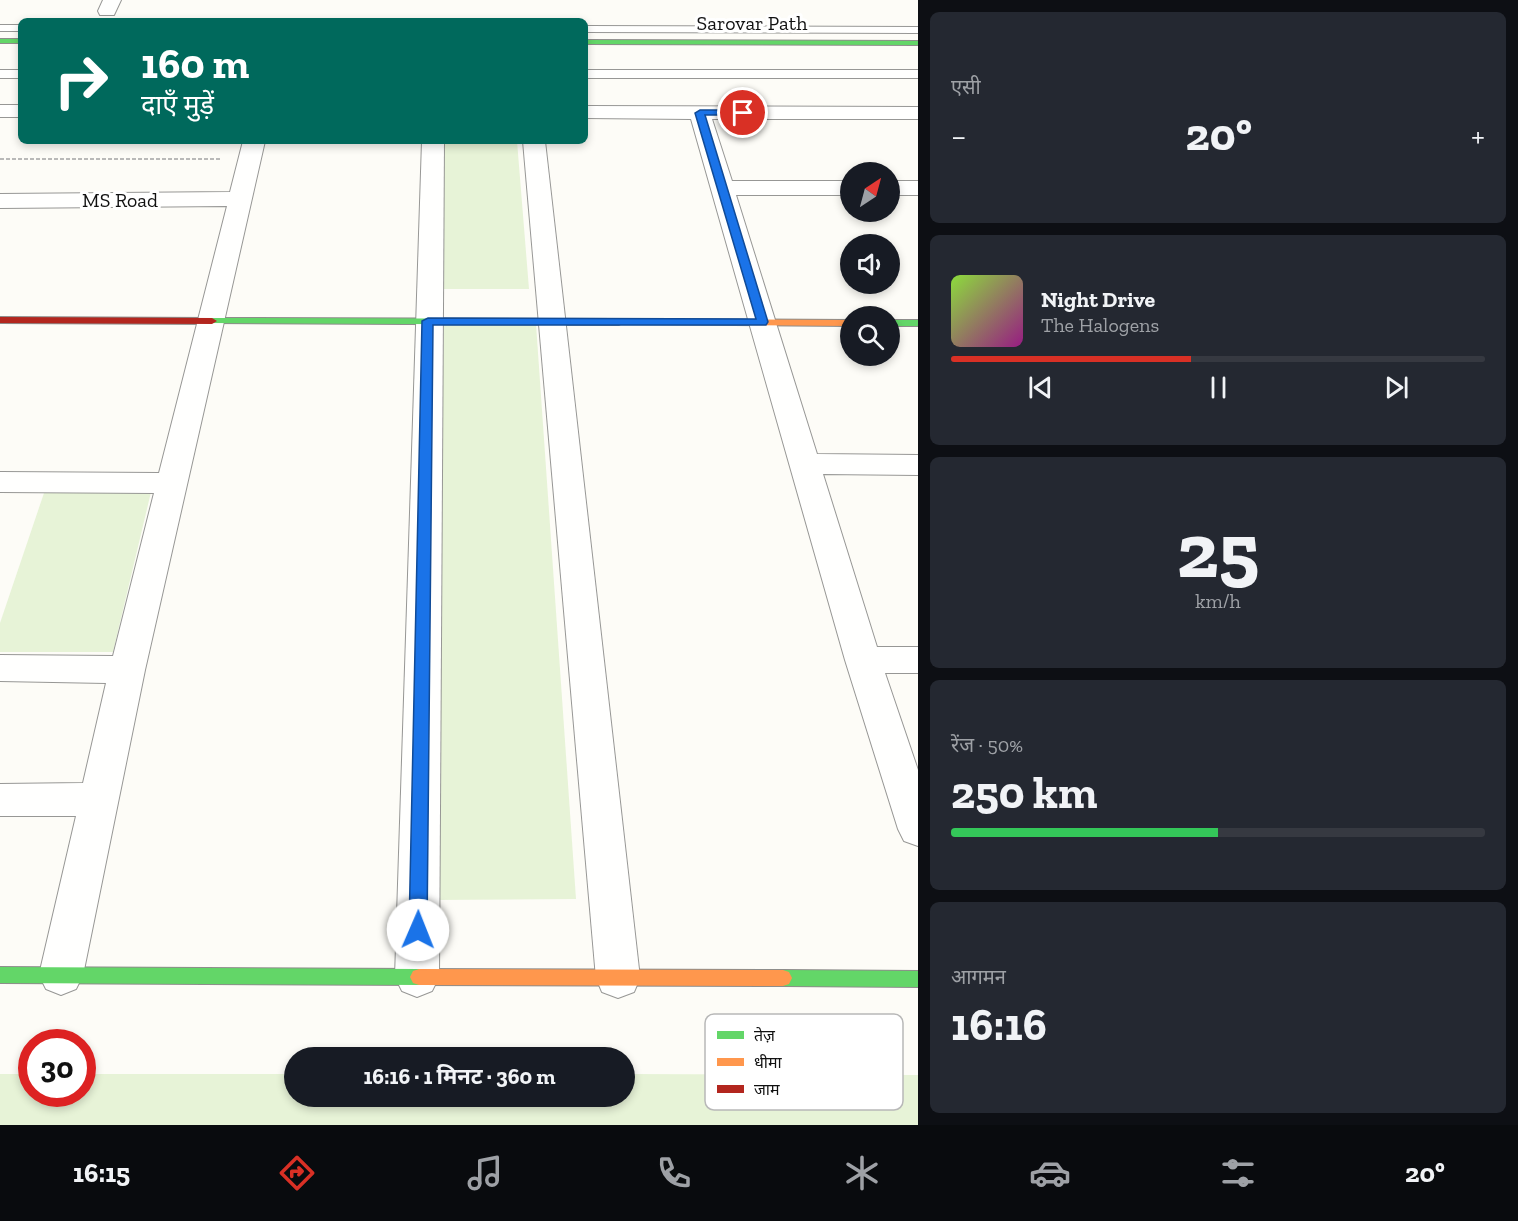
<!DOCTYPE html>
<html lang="hi">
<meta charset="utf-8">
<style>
:root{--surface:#171b24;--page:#242831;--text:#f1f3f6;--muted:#9ea1a6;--line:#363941;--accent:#d93025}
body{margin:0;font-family:"Zilla Slab","Noto Sans Devanagari",serif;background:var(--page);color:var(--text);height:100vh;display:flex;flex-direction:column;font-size:22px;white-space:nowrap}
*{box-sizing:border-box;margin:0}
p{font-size:20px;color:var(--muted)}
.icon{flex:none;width:33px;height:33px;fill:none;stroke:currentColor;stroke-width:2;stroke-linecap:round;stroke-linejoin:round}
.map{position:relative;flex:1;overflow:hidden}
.panel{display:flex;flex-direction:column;gap:12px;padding:12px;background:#0d0f14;width:600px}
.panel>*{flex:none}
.guide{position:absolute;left:18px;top:18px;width:570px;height:126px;border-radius:9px;box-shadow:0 3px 9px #0003;background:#00695c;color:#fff;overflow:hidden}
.needle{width:39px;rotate:36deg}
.buttons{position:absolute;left:840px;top:162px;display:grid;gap:12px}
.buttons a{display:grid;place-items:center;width:60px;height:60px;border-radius:50%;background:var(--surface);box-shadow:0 3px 9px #0003;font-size:30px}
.speed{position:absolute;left:18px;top:1029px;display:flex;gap:12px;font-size:30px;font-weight:700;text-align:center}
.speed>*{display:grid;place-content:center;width:78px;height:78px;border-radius:50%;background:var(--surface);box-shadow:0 3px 9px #0003;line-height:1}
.speed .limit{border:9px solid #d22;background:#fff;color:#111}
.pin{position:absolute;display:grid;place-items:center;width:51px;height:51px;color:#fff;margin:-26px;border:3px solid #fff;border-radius:50%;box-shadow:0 2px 6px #0007}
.me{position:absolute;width:66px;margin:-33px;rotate:1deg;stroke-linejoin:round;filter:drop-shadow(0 0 4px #0008)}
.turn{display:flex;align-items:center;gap:21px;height:126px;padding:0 24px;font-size:27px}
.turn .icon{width:78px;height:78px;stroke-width:2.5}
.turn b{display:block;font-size:42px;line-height:51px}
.big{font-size:45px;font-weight:700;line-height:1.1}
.panel .tile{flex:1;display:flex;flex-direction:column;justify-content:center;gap:9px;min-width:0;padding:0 21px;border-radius:9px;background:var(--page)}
.panel .dial{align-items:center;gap:0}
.dial b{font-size:78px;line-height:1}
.song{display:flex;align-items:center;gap:18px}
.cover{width:72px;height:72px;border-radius:9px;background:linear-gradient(135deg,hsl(90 70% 55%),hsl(310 70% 35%))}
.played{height:6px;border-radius:3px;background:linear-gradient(90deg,var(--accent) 45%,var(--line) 45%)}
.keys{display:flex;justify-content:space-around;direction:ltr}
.heat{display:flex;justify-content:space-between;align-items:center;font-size:33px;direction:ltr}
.charge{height:9px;border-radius:4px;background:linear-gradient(90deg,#34c759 50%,var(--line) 0)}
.trip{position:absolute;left:284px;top:1047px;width:351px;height:60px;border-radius:30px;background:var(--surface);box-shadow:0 3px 9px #0003;font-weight:700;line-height:60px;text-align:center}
.menu{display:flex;height:96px;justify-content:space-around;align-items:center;background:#090b0e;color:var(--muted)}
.menu .icon{width:42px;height:42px}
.menu .current{color:var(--accent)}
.menu b{font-size:27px;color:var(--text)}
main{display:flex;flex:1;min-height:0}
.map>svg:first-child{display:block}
.green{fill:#e7f3d7}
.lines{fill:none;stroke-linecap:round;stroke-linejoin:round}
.lane-casing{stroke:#979795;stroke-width:2}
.street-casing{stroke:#979795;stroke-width:2}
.fast-casing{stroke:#8e8d8b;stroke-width:2}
.slow-casing{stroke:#8e8d8b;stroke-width:2}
.jam-casing{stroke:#8e8d8b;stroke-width:2}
.path{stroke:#b9b9b8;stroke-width:2;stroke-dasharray:4 2;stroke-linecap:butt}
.lane{fill:#fffffe;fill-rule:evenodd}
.street{fill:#fffffe;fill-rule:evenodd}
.fast{fill:#63d668;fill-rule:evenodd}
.slow{fill:#ff974d;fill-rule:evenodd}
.jam{fill:#b3261e;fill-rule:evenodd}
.route{fill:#1a73e8;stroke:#114b97;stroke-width:1.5}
.labels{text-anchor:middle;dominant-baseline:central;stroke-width:6;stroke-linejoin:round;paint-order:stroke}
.far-street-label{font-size:20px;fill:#111;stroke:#fff}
.key{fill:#fff;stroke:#b8b8b8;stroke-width:1.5}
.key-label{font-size:16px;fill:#111}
</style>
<main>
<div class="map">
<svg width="918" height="1125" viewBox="0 0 918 1125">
<rect width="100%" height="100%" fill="#fdfcf7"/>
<g class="green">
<path d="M 440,141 L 517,141 L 529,289 L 440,289 Z"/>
<path d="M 444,324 L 536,324 L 576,899 L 432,900 Z"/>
<path d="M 151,492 L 113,652 L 0,652 L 0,623 L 44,493 Z"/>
<path d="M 0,1074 L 31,1074 L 32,1094 L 82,1094 L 83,1074 L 294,1074 L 294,1096 L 624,1096 L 624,1074 L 918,1075 L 918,1125 L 0,1125 Z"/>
</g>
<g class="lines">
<defs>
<g id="lane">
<rect x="0" y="25" width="21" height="6"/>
<path d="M 585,26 L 918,27 L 918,33 L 585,32 Z"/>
<rect x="0" y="70" width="21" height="8"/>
<rect x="585" y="70" width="333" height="8"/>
</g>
<g id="street">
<path d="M 103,0 L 121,0 L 114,15 L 100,15 L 98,11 Z"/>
<rect x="0" y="105" width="21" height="12"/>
<path d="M 585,106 L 918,107 L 918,119 L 712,119 L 732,181 L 850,181 L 850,195 L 736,195 L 817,454 L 918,455 L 918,475 L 823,474 L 877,647 L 918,647 L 918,673 L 885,673 L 918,770 L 918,846 L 904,841 L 898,829 L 845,660 L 691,119 L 585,118 Z"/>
<path d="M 243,141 L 265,141 L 145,670 L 83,975 L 76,989 L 61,995 L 46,989 L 39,975 L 76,816 L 0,816 L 0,784 L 83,783 L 106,683 L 0,681 L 0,655 L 113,656 L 154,493 L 0,492 L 0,472 L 159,473 L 227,206 L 0,208 L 0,194 L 230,192 Z"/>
<path d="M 422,141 L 444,141 L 439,977 L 432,991 L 417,997 L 402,991 L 395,977 Z"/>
<path d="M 523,141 L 545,141 L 640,978 L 634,992 L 618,998 L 602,992 L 596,978 Z"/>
<rect x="890" y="181" width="28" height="14"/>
</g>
<g id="fast">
<rect x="0" y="39" width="21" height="4"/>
<path d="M 585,40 L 918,41 L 918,45 L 585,44 Z"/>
<path d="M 212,318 L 619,319 L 624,322 L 619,325 L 208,323 L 208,319 Z"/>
<rect x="890" y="320" width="28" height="6"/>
<path d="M 0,967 L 419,969 L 425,971 L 428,977 L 425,983 L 419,985 L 0,983 Z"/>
<path d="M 783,970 L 918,971 L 918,987 L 783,986 L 777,984 L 774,978 L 777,972 Z"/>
</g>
<g id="slow">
<path d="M 619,319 L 850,320 L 850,326 L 615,324 L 615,320 Z"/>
<path d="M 419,969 L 783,970 L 789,972 L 792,978 L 789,984 L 783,986 L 419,985 L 413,983 L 410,977 L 413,971 Z"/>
</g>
<path id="jam" d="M 0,317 L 212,318 L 217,321 L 212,324 L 0,323 Z"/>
</defs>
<use href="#lane" class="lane-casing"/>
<use href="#street" class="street-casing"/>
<use href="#fast" class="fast-casing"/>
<use href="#slow" class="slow-casing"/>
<use href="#jam" class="jam-casing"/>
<path class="path" d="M 0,159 L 221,159"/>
<use href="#lane" class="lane"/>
<use href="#street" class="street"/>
<use href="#fast" class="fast"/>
<use href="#slow" class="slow"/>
<use href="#jam" class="jam"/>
</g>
<path class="route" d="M 700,110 L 743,110 L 748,113 L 743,115 L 705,115 L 768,322 L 766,325 L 433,325 L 427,930 L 424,936 L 418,938 L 412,936 L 409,930 L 422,321 L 428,318 L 756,319 L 695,113 Z"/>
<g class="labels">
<g class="far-street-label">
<text x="752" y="23">Sarovar Path</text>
<text x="120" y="200">MS Road</text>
</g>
</g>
<rect x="705" y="1014" width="198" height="96" rx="9" class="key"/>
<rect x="717" y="1031" width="27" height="8" fill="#63d668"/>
<rect x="717" y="1058" width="27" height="8" fill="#ff974d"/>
<rect x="717" y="1085" width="27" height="8" fill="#b3261e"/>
<g class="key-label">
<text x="754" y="1041">तेज़</text>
<text x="754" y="1068">धीमा</text>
<text x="754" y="1095">जाम</text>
</g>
</svg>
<div class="buttons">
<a><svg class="needle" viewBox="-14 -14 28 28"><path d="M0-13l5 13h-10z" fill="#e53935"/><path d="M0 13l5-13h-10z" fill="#9ea1a6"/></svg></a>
<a><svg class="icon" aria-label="sound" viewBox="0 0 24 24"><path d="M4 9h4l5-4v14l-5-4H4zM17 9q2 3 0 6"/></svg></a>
<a><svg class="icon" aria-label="search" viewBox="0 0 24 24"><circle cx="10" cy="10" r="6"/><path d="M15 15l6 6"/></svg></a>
</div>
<div class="speed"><div class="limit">30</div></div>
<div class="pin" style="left:743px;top:113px;background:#d93025"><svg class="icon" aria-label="arrive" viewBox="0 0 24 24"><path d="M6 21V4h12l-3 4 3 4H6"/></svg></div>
<svg class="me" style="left:418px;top:930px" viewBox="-20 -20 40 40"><circle r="19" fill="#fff"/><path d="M0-13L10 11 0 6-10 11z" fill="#1a73e8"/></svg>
<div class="trip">16:16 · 1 मिनट · 360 m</div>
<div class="guide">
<div class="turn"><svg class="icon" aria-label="right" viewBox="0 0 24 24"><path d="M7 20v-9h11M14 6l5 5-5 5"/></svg><div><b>160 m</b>दाएँ मुड़ें</div></div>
</div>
</div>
<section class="panel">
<div class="tile"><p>एसी</p>
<div class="heat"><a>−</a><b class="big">20°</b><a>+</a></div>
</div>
<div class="tile">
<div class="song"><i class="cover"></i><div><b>Night Drive</b><p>The Halogens</p></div></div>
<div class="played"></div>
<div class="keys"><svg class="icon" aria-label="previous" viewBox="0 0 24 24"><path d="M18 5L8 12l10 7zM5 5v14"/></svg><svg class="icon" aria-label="pause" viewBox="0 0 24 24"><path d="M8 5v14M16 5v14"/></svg><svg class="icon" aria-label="next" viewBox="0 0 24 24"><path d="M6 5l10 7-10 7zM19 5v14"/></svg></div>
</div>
<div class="tile dial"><b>25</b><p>km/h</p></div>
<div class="tile"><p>रेंज · 50%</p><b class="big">250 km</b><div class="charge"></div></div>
<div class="tile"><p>आगमन</p><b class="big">16:16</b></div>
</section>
</main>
<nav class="menu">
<b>16:15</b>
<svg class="icon current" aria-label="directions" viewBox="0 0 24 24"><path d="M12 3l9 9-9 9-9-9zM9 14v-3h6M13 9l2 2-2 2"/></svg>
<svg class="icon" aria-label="music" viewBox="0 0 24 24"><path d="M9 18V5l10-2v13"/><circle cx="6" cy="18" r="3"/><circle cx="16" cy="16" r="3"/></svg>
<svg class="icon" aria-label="phone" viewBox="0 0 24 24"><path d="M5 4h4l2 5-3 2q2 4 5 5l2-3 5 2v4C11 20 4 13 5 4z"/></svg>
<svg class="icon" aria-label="climate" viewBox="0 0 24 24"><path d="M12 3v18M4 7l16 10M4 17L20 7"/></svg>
<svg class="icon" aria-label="car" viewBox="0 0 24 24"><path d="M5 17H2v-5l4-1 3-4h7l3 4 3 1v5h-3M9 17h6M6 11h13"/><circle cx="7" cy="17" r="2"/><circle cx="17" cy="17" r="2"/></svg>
<svg class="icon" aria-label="filters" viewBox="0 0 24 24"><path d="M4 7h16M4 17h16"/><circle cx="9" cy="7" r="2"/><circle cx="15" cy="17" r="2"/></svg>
<b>20°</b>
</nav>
